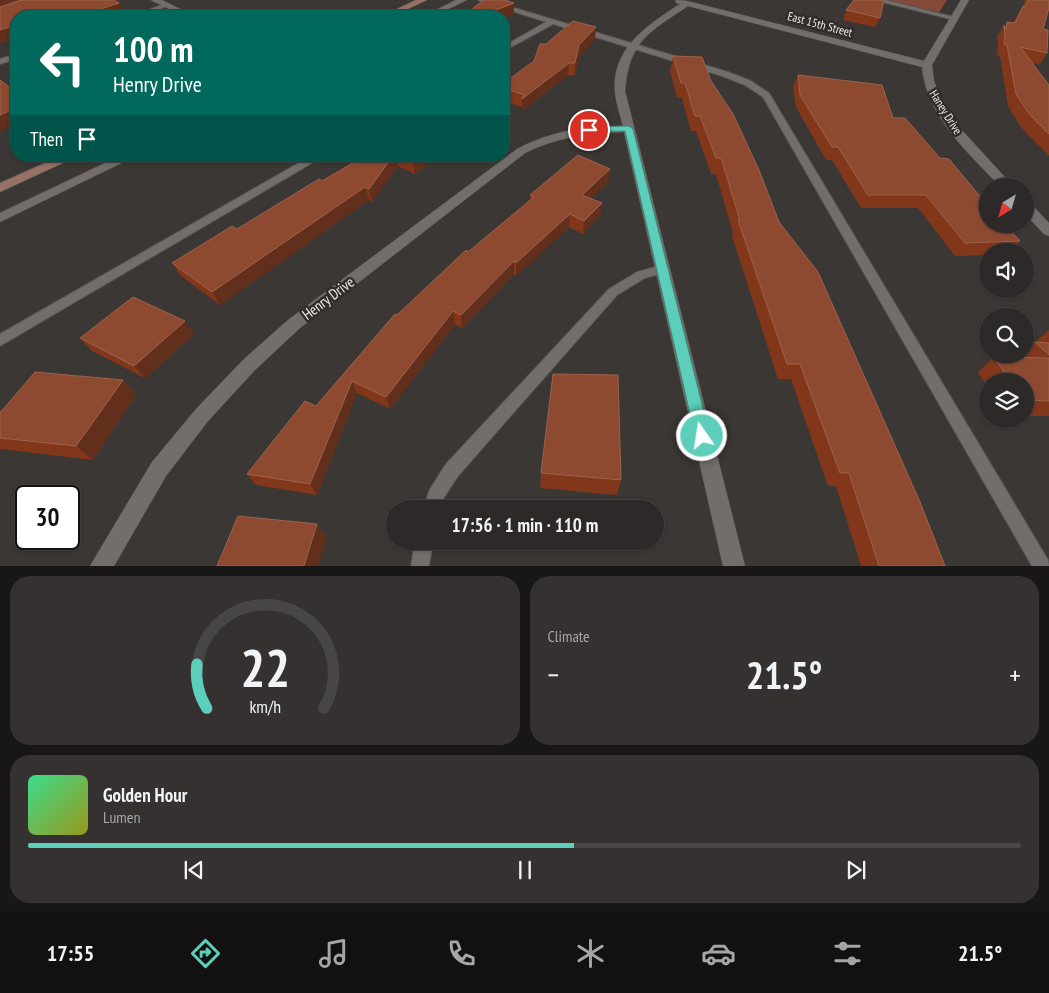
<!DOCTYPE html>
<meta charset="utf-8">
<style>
:root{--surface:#2c2928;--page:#343130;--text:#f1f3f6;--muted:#a6a6a8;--line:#484545;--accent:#5dceb9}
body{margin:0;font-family:"PT Sans Narrow",sans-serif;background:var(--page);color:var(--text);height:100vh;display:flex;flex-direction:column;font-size:19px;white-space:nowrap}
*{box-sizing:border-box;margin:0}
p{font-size:16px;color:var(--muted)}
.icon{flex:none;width:28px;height:28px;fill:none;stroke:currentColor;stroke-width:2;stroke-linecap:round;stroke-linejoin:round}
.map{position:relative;height:566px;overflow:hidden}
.side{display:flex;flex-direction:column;gap:10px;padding:10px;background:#181716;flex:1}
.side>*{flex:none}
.top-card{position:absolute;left:10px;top:10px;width:500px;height:152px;border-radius:20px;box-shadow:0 1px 4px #0004,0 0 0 1px var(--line);background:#00695c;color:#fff;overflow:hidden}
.needle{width:32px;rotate:217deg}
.buttons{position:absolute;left:979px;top:178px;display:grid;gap:10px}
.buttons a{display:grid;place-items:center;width:55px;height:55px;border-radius:50%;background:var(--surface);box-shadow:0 1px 4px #0004,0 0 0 1px var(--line);font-size:25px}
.speed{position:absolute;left:15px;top:485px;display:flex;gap:10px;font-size:25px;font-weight:700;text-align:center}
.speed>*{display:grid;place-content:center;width:65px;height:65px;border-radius:50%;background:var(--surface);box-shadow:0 1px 4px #0004,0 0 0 1px var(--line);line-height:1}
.speed .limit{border:2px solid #111;border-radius:8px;background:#fff;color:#111}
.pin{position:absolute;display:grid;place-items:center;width:42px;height:42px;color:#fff;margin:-21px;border:2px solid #fff;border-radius:50%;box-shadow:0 1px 5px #0007}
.me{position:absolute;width:55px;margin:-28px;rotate:347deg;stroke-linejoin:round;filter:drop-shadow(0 0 4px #0008)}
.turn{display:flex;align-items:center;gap:18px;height:105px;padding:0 20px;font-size:22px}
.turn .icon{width:65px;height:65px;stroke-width:2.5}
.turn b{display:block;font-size:35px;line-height:42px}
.then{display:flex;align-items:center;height:48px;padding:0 20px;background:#0003;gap:10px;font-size:19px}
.big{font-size:38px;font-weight:800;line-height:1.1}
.side .tile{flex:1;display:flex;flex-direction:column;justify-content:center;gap:8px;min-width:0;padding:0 18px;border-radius:20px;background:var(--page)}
.side .dial{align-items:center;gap:0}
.dial svg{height:130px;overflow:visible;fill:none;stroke:var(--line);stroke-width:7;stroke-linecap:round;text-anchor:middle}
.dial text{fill:var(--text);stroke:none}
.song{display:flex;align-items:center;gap:15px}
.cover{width:60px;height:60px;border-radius:8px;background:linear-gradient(135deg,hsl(150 70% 55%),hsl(60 70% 35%))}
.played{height:5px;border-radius:2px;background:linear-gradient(90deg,var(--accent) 55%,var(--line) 55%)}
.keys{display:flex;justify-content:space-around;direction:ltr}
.heat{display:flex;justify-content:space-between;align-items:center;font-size:28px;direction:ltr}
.side .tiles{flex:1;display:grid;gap:10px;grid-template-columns:1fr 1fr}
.tile:last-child{grid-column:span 2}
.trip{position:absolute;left:386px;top:500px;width:278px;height:50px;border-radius:25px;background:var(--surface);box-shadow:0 1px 4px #0004,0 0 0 1px var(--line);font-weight:800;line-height:50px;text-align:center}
.dock{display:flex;height:80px;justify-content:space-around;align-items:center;background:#121010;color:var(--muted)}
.dock .icon{width:35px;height:35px}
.dock .selected{color:var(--accent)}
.dock b{font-size:22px;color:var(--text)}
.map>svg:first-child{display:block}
.green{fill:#854b38}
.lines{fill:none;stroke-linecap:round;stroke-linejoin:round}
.lane-casing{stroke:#575352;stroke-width:2}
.street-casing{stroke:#575352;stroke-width:1}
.secondary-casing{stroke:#575352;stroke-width:1}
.lane{fill:#736e6c;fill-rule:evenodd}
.street{fill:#736e6c;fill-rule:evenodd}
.secondary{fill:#967266;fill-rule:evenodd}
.wall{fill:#82371a}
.shaded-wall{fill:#612f1b}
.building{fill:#8e4a30;stroke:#9c634d}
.route{fill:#5dceb9;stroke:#3c8678}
.labels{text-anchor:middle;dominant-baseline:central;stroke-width:5;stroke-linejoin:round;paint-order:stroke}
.far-street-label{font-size:12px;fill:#edeae9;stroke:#312d2b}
.street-label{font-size:15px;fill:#edeae9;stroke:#312d2b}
</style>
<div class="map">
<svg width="1049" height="566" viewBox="0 0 1049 566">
<rect width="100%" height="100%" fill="#3b3735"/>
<path class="green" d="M 884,0 L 947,0 L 939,12 Z"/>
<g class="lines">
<defs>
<g id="lane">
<path d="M 478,0 L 488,0 L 728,72 L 751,81 L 769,93 L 1048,560 L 1049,566 L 1032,566 L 763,97 L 745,85 L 722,76 L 553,24 L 504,51 L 504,46 L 546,22 Z"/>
<path d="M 874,0 L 886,0 L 958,18 L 954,20 Z"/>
<path d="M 165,4 L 170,5 L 141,16 L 131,16 Z"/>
<path d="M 16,54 L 16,59 L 0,64 L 0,59 Z"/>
<path d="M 311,156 L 324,156 L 0,346 L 0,334 Z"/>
<path d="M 663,265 L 667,266 L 669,269 L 667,272 L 645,278 L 617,295 L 458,476 L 443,499 L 440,509 L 423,509 L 430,489 L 446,464 L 609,289 L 637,272 Z"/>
<path d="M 415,541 L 433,541 L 429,566 L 411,566 Z"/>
</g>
<g id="street">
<path d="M 151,0 L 162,0 L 194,16 L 184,16 Z"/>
<path d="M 456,0 L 467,0 L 434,16 L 424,16 Z"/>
<path d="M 676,0 L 687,1 L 924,61 L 961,0 L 969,0 L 932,65 L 934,81 L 940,97 L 960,128 L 1013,186 L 1000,186 C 968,153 926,115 922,67 L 688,6 C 649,32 629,41 625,91 L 745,566 L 723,566 L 624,132 C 588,133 558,137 525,153 L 300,328 L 255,370 L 208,421 L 166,476 L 114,566 L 90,566 L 152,462 L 196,409 L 243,360 L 288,320 L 517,149 C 551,131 585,126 623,126 C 620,115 616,103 615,92 C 611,48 649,24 680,4 L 676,3 Z"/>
<path d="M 120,156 L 136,156 L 0,222 L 0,213 Z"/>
<path d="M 1025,202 L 1030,203 L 1049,223 L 1049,236 L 1044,234 L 1025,214 Z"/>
</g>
<g id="secondary">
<path d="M 416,0 L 427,0 L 393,16 L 382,16 Z"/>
<path d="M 61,156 L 78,156 L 0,192 L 0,183 Z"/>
</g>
</defs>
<use href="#lane" class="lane-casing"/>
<use href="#street" class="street-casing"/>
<use href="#secondary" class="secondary-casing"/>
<use href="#lane" class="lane"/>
<use href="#street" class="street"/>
<use href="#secondary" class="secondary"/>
</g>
<g class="wall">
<path d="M 0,0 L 118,0 L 124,14 L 117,16 L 16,16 L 16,38 L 0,43 Z"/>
<path d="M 1025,0 L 1049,0 L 1043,29 L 1047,53 L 1039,65 L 1032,63 L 1049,85 L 1049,156 L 1021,127 L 1008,106 L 1000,56 L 997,56 L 998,47 L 997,37 L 1004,25 L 1005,27 L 1007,22 L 1013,23 L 1023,6 Z"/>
<path d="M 846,10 L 880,18 L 875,27 L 843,20 Z"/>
<path d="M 596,27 L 595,39 L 579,57 L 575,75 L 568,75 L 522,111 L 522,107 L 504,101 L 504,83 L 534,61 L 546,44 Z"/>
<path d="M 673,56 L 711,81 L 945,566 L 861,566 L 836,486 L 828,486 L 791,379 L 778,379 L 732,236 L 733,233 L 716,174 L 711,174 L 696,131 L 691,131 L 682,98 L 677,98 L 670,71 Z"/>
<path d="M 798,75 L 893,118 L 940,158 L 983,201 L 1020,241 L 1012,251 L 988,251 L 988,255 L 955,256 L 918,208 L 861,208 L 832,160 L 826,160 L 796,107 L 793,87 Z"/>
<path d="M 365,156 L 439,156 L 415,174 L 398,166 L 372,202 L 369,200 L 220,305 L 181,276 L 172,263 L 237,229 Z"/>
<path d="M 608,182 L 591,198 L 602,203 L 600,216 L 583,234 L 569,227 L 516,276 L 514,274 L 462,328 L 455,324 L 390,409 L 357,393 L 317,495 L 256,485 L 247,474 L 316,406 L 397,315 L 468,252 L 530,200 L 530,195 Z"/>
<path d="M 1049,330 L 1049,416 L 1025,416 L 1025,381 L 988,381 L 988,388 L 978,372 L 994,357 L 1018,357 L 1022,354 L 1025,354 L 1025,351 Z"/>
<path d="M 194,334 L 145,378 L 92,351 L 80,338 Z"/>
<path d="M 123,380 L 136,395 L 93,460 L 0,449 L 0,409 L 2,412 Z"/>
<path d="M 541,473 L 621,480 L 617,495 L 540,488 Z"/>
</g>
<g class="shaded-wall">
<path d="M 0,0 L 34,0 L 0,10 Z"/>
<path d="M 113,0 L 118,0 L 124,14 L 117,16 L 79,16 Z"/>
<path d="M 514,3 L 514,14 L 504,18 L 504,16 L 480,16 Z"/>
<path d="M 66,11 L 69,16 L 47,16 Z"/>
<path d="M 16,25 L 16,38 L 0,43 L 0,30 Z"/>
<path d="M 596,27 L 595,39 L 579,57 L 575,75 L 575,63 L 579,45 Z"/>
<path d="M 569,63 L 568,75 L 522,111 L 522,99 Z"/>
<path d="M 16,108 L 16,125 L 0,131 L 0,115 Z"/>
<path d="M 393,156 L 396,156 L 398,166 L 372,202 L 369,189 Z"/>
<path d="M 419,156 L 439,156 L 415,174 L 412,161 Z"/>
<path d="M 610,169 L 608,182 L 581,208 L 582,195 Z"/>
<path d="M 365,187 L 369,200 L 220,305 L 212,292 Z"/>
<path d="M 602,203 L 600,216 L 583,234 L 584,221 Z"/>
<path d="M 570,214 L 569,227 L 516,276 L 516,263 Z"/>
<path d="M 514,261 L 514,274 L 462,328 L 461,315 Z"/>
<path d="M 453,311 L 455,324 L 390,409 L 386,397 Z"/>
<path d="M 185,321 L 194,334 L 145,378 L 134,366 Z"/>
<path d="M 123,380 L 136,395 L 93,460 L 76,446 Z"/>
<path d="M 352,381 L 357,393 L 317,495 L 310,484 Z"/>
<path d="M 317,524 L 327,538 L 318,566 L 304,566 Z"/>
</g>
<g class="building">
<path d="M 21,0 L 113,0 L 119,3 L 79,16 L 66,11 L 47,16 L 16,16 L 16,25 L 0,30 L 0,7 Z"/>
<path d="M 484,0 L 505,0 L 514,3 L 480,16 L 472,16 L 469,11 Z"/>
<path d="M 854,0 L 884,0 L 880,18 L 846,10 Z"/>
<path d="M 1028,0 L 1049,0 L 1049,8 L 1043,29 L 1048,30 L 1047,53 L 1020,47 L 1049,85 L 1049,134 L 1030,115 L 1016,94 L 1007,45 L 1004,44 L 1005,35 L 1004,25 L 1006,29 L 1007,22 L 1015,23 L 1023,6 L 1025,7 Z"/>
<path d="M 573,21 L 596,27 L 579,45 L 575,63 L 569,63 L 522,99 L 524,95 L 504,88 L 504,83 L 534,61 L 540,44 L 546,44 Z"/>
<path d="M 673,56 L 702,57 L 711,81 L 733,114 L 759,170 L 779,222 L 818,272 L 920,502 L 945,566 L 879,566 L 849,473 L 840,473 L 800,364 L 787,364 L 738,220 L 740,220 L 721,158 L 716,158 L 700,116 L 695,116 L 685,83 L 681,83 Z"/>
<path d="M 798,75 L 882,85 L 893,118 L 905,118 L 940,158 L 949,159 L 988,206 L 988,224 L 1004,224 L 1020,241 L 965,243 L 926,195 L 868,195 L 838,147 L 832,147 L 800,95 Z"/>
<path d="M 0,80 L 16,92 L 16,108 L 0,115 Z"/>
<path d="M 578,155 L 610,169 L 582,195 L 602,203 L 584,221 L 570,214 L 516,263 L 514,261 L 461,315 L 453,311 L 386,397 L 352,381 L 310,484 L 247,474 L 305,401 L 316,406 L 395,314 L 397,315 L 466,250 L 468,252 L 534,197 L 530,195 Z"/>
<path d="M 365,156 L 393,156 L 369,189 L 365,187 L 212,292 L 172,263 L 232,226 L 237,229 L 319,179 L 322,181 Z"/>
<path d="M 402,156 L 419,156 L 412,161 Z"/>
<path d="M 133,297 L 185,321 L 134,366 L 80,338 Z"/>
<path d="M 1035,342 L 1049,343 L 1049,355 Z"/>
<path d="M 994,357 L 1049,358 L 1049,401 L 1025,400 L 1025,381 L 1010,381 Z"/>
<path d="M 35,372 L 123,380 L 76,446 L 0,438 L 0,413 Z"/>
<path d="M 553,374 L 618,375 L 621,480 L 541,473 Z"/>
<path d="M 238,516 L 317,524 L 304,566 L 217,566 Z"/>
</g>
<path class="route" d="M 629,126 L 633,129 L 710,436 L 708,441 L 702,442 L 697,441 L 695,436 L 625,131 L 589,132 L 585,130 L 589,127 Z"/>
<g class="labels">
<g class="far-street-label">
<text transform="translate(820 24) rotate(15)">East 15th Street</text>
<text transform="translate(946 112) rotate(58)">Haney Drive</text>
</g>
<g class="street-label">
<text transform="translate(328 298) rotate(-37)">Henry Drive</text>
</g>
</g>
</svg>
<div class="buttons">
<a><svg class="needle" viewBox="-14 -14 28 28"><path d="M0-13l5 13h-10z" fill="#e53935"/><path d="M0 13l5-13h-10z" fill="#a6a6a8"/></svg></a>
<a><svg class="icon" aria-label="sound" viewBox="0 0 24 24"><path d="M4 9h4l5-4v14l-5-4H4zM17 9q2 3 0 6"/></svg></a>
<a><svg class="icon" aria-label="search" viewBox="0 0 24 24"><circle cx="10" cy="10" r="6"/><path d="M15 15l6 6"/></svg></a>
<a><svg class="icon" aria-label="layers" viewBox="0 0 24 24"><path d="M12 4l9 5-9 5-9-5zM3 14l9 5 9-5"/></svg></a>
</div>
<div class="speed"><div class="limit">30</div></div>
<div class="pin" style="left:589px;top:130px;background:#d93025"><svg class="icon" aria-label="arrive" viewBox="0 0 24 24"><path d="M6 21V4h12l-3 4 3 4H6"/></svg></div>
<svg class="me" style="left:702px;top:436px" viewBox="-20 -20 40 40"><circle r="17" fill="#5dceb9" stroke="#fff" stroke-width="3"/><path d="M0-11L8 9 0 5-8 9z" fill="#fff"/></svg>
<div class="trip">17:56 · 1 min · 110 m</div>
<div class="top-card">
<div class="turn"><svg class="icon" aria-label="left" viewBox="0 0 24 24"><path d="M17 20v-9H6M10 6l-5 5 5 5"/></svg><div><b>100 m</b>Henry Drive</div></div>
<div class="then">Then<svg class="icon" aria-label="arrive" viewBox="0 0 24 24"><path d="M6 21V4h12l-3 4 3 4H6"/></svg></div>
</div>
</div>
<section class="side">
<div class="tiles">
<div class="tile dial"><svg viewBox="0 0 100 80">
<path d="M14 69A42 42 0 1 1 86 69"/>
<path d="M14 69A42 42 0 0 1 8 42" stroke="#5dceb9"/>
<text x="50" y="56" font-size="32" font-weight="700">22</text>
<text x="50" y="72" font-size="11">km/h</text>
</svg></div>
<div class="tile"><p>Climate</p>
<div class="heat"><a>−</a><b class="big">21.5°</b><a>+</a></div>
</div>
<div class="tile">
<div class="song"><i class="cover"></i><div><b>Golden Hour</b><p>Lumen</p></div></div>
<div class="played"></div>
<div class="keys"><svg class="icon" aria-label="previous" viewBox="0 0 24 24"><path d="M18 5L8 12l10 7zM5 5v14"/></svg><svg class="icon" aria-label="pause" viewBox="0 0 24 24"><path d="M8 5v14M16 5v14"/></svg><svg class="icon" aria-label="next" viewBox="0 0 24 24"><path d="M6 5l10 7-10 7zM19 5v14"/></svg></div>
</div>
</div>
</section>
<nav class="dock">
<b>17:55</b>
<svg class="icon selected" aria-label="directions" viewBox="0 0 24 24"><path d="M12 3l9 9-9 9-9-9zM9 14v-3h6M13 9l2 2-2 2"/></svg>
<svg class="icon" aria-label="music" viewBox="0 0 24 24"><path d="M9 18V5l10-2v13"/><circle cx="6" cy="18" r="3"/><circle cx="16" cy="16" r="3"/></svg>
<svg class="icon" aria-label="phone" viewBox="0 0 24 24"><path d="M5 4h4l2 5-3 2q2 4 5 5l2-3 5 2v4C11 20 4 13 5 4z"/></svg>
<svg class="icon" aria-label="climate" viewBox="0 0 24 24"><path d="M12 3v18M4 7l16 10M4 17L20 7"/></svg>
<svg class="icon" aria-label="car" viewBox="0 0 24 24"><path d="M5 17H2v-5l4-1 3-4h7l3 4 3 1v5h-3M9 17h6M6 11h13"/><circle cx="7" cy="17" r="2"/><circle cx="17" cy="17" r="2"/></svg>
<svg class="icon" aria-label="filters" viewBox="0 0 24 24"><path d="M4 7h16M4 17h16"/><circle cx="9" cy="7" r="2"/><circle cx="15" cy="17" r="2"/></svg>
<b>21.5°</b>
</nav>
